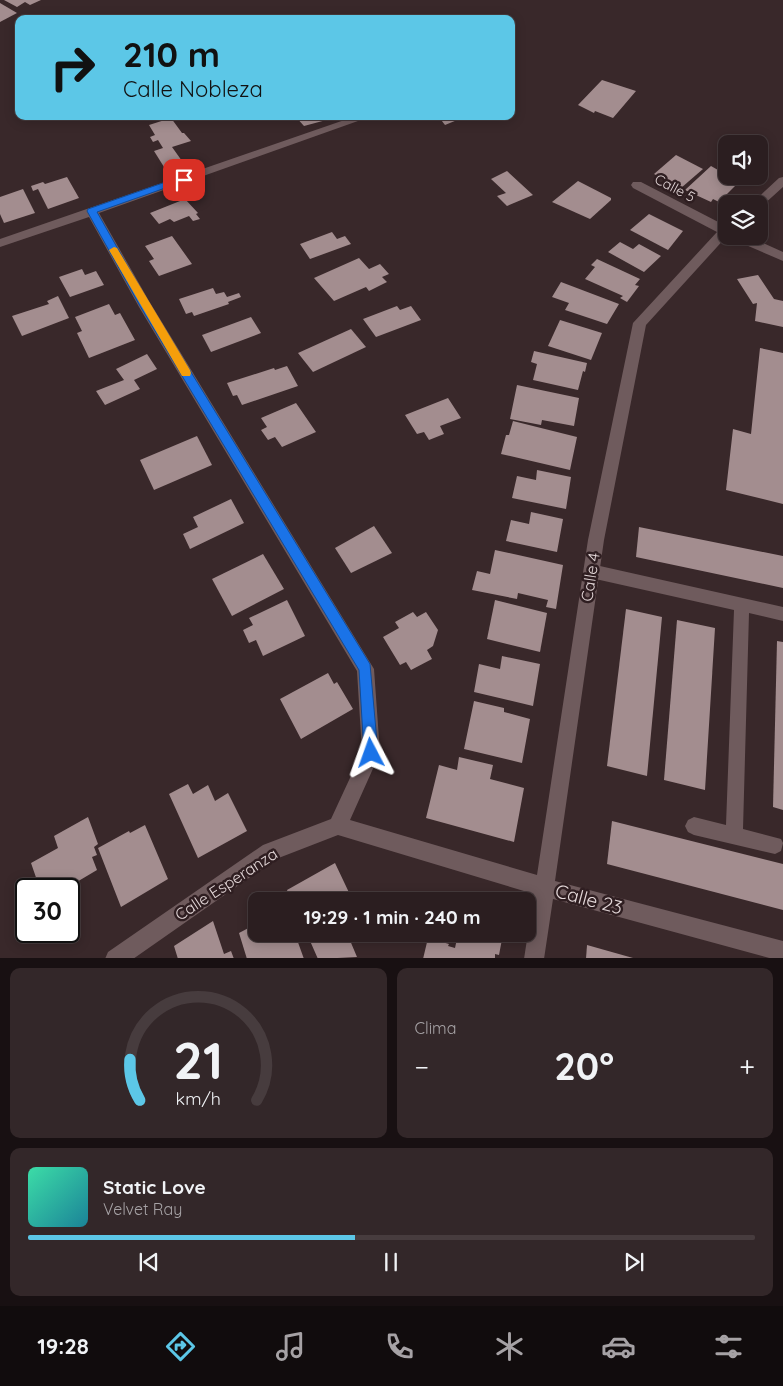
<!DOCTYPE html>
<html lang="es">
<meta charset="utf-8">
<style>
:root{--surface:#2b1e20;--page:#332729;--text:#f1f3f6;--muted:#a6a2a5;--line:#473c3e;--accent:#5cc7e7}
body{margin:0;font-family:Quicksand,sans-serif;background:var(--page);color:var(--text);height:100vh;display:flex;flex-direction:column;font-size:19px;white-space:nowrap}
*{box-sizing:border-box;margin:0}
p{font-size:16px;color:var(--muted)}
.icon{flex:none;width:28px;height:28px;fill:none;stroke:currentColor;stroke-width:2;stroke-linecap:round;stroke-linejoin:round}
.map{position:relative;height:958px;overflow:hidden}
.side{display:flex;flex-direction:column;gap:10px;padding:10px;background:#181012;flex:1}
.side>*{flex:none}
.banner{position:absolute;left:15px;top:15px;width:500px;height:105px;border-radius:10px;box-shadow:0 2px 12px #0003,0 0 0 1px var(--line);background:#5cc7e7;color:#111;overflow:hidden}
.controls{position:absolute;left:718px;top:135px;display:grid;gap:10px}
.controls a{display:grid;place-items:center;width:50px;height:50px;border-radius:10px;background:var(--surface);box-shadow:0 2px 12px #0003,0 0 0 1px var(--line);font-size:25px}
.speed{position:absolute;left:15px;top:878px;display:flex;gap:10px;font-size:25px;font-weight:700;text-align:center}
.speed>*{display:grid;place-content:center;width:65px;height:65px;border-radius:50%;background:var(--surface);box-shadow:0 2px 12px #0003,0 0 0 1px var(--line);line-height:1}
.speed .limit{border:2px solid #111;border-radius:8px;background:#fff;color:#111}
.pin{position:absolute;display:grid;place-items:center;width:42px;height:42px;color:#fff;margin:-21px;border-radius:10px;box-shadow:0 2px 8px #0006}
.me{position:absolute;width:55px;margin:-28px;rotate:356deg;stroke-linejoin:round;filter:drop-shadow(0 0 4px #0008)}
.turn{display:flex;align-items:center;gap:18px;height:105px;padding:0 25px;font-size:22px}
.turn .icon{width:65px;height:65px;stroke-width:2.5}
.turn b{display:block;font-size:35px;line-height:42px}
.big{font-size:38px;font-weight:700;line-height:1.1}
.side .widget{flex:1;display:flex;flex-direction:column;justify-content:center;gap:8px;min-width:0;padding:0 18px;border-radius:10px;background:var(--page)}
.side .dial{align-items:center;gap:0}
.dial svg{height:130px;overflow:visible;fill:none;stroke:var(--line);stroke-width:7;stroke-linecap:round;text-anchor:middle}
.dial text{fill:var(--text);stroke:none}
.song{display:flex;align-items:center;gap:15px}
.cover{width:60px;height:60px;border-radius:8px;background:linear-gradient(135deg,hsl(160 70% 55%),hsl(190 70% 35%))}
.played{height:5px;border-radius:2px;background:linear-gradient(90deg,var(--accent) 45%,var(--line) 45%)}
.keys{display:flex;justify-content:space-around;direction:ltr}
.heat{display:flex;justify-content:space-between;align-items:center;font-size:28px;direction:ltr}
.side .tiles{flex:1;display:grid;gap:10px;grid-template-columns:1fr 1fr}
.widget:last-child{grid-column:span 2}
.trip{position:absolute;left:248px;top:892px;width:288px;height:50px;border-radius:10px;background:var(--surface);box-shadow:0 2px 12px #0003,0 0 0 1px var(--line);font-weight:700;line-height:50px;text-align:center}
.tab-bar{display:flex;height:80px;justify-content:space-around;align-items:center;background:#110c0d;color:var(--muted)}
.tab-bar .icon{width:35px;height:35px}
.tab-bar .selected{color:var(--accent)}
.tab-bar b{font-size:22px;color:var(--text)}
.map>svg:first-child{display:block}
.building{fill:#a38d8f}
.lines{fill:none;stroke-linecap:round;stroke-linejoin:round}
.lane{fill:#6f5b5d;fill-rule:evenodd}
.street{fill:#6f5b5d;fill-rule:evenodd}
.route{fill:#1a73e8;stroke:#114b97}
.slow{fill:#f59e0b}
.labels{text-anchor:middle;dominant-baseline:central;stroke-width:5;stroke-linejoin:round;paint-order:stroke}
.far-street-label{font-size:14px;fill:#e3d7d8;stroke:#2f1e21}
.street-label{font-size:16px;fill:#e3d7d8;stroke:#2f1e21}
.near-street-label{font-size:19px;fill:#e3d7d8;stroke:#2f1e21}
</style>
<div class="map">
<svg width="783" height="959" viewBox="0 0 783 959">
<rect width="100%" height="100%" fill="#39282a"/>
<g class="building">
<path d="M 4,0 L 41,0 L 30,5 L 25,2 L 17,7 Z"/>
<path d="M 0,3 L 17,13 L 0,22 Z"/>
<path d="M 602,80 L 636,91 L 613,118 L 595,111 L 594,113 L 578,105 Z"/>
<path d="M 295,116 L 327,116 L 330,119 L 304,126 Z"/>
<path d="M 438,116 L 467,116 L 445,125 Z"/>
<path d="M 171,118 L 182,133 L 184,133 L 191,141 L 172,147 L 182,161 L 164,167 L 154,151 L 163,148 L 158,140 L 153,142 L 150,137 L 155,135 L 149,125 Z"/>
<path d="M 676,155 L 703,169 L 681,188 L 654,174 Z"/>
<path d="M 726,162 L 726,176 L 745,176 L 719,202 L 713,199 L 711,202 L 685,190 L 711,166 L 718,170 Z"/>
<path d="M 507,171 L 533,195 L 507,206 L 497,196 L 506,193 L 491,179 Z"/>
<path d="M 67,177 L 79,198 L 48,209 L 38,189 L 33,191 L 31,186 L 43,182 L 45,184 Z"/>
<path d="M 578,181 L 611,198 L 611,200 L 590,219 L 552,202 Z"/>
<path d="M 23,189 L 35,213 L 4,223 L 0,214 L 0,197 Z"/>
<path d="M 185,199 L 198,213 L 196,214 L 200,219 L 193,221 L 189,216 L 174,222 L 170,219 L 159,224 L 150,213 Z"/>
<path d="M 649,214 L 683,231 L 668,250 L 630,230 Z"/>
<path d="M 332,232 L 337,239 L 345,236 L 351,244 L 310,259 L 300,244 Z"/>
<path d="M 172,236 L 192,264 L 159,276 L 149,261 L 154,259 L 145,246 Z"/>
<path d="M 620,242 L 633,249 L 639,244 L 661,256 L 644,272 L 608,252 Z"/>
<path d="M 359,258 L 369,269 L 380,264 L 389,274 L 382,277 L 387,282 L 369,291 L 366,287 L 334,301 L 314,278 Z"/>
<path d="M 597,259 L 640,279 L 635,285 L 639,286 L 627,302 L 620,298 L 623,296 L 585,279 L 595,267 L 591,265 Z"/>
<path d="M 82,269 L 85,275 L 96,271 L 104,285 L 70,297 L 59,277 Z"/>
<path d="M 758,275 L 774,299 L 783,301 L 783,327 L 755,321 L 757,303 L 753,304 L 737,279 Z"/>
<path d="M 561,282 L 619,304 L 607,324 L 565,310 L 569,303 L 552,297 Z"/>
<path d="M 213,288 L 216,294 L 224,292 L 227,297 L 239,293 L 241,297 L 228,302 L 229,304 L 194,316 L 192,312 L 186,314 L 179,299 Z"/>
<path d="M 58,296 L 69,318 L 22,336 L 12,316 L 49,304 L 47,301 Z"/>
<path d="M 109,304 L 115,315 L 120,313 L 135,340 L 89,358 L 77,333 L 82,331 L 75,317 Z"/>
<path d="M 397,306 L 400,310 L 411,306 L 421,320 L 376,337 L 363,319 Z"/>
<path d="M 251,317 L 261,333 L 211,352 L 202,335 Z"/>
<path d="M 560,320 L 602,333 L 591,360 L 548,346 Z"/>
<path d="M 351,329 L 366,347 L 313,372 L 298,353 Z"/>
<path d="M 760,348 L 783,353 L 783,504 L 726,490 L 733,429 L 751,434 Z"/>
<path d="M 534,351 L 587,363 L 585,372 L 583,371 L 578,390 L 533,380 L 537,364 L 531,362 Z"/>
<path d="M 147,354 L 157,369 L 134,380 L 140,389 L 105,405 L 96,391 L 124,380 L 116,369 Z"/>
<path d="M 287,366 L 298,386 L 242,405 L 237,395 L 233,396 L 227,383 L 274,368 L 275,370 Z"/>
<path d="M 517,385 L 579,398 L 574,426 L 542,420 L 541,425 L 510,419 Z"/>
<path d="M 448,398 L 461,418 L 440,426 L 444,434 L 429,440 L 424,432 L 417,434 L 405,415 Z"/>
<path d="M 296,403 L 316,432 L 282,447 L 275,437 L 268,440 L 261,430 L 267,427 L 261,418 Z"/>
<path d="M 513,421 L 577,437 L 570,470 L 501,454 L 506,435 L 509,435 Z"/>
<path d="M 197,436 L 212,465 L 154,490 L 140,460 Z"/>
<path d="M 537,470 L 571,477 L 566,509 L 512,498 L 517,476 L 536,480 Z"/>
<path d="M 231,499 L 244,523 L 190,549 L 183,534 L 198,527 L 193,517 Z"/>
<path d="M 531,512 L 563,519 L 557,552 L 506,541 L 511,520 L 529,524 Z"/>
<path d="M 374,526 L 392,553 L 351,573 L 335,548 Z"/>
<path d="M 639,527 L 783,556 L 783,588 L 636,557 Z"/>
<path d="M 495,550 L 563,565 L 556,609 L 546,607 L 548,600 L 518,593 L 517,599 L 472,590 L 477,571 L 490,574 Z"/>
<path d="M 263,554 L 284,589 L 232,616 L 212,579 Z"/>
<path d="M 287,600 L 305,636 L 263,656 L 256,640 L 249,643 L 243,630 L 253,625 L 249,618 Z"/>
<path d="M 495,600 L 547,613 L 540,652 L 487,639 Z"/>
<path d="M 626,609 L 662,617 L 647,776 L 607,766 Z"/>
<path d="M 413,612 L 417,617 L 426,612 L 438,630 L 433,646 L 427,650 L 432,659 L 411,670 L 406,662 L 400,665 L 383,637 L 399,628 L 395,622 Z"/>
<path d="M 677,620 L 715,628 L 705,790 L 664,780 Z"/>
<path d="M 777,641 L 783,642 L 783,810 L 773,807 Z"/>
<path d="M 502,656 L 540,664 L 533,706 L 474,692 L 479,664 L 500,669 Z"/>
<path d="M 328,673 L 334,684 L 337,682 L 353,709 L 301,739 L 280,699 Z"/>
<path d="M 474,701 L 504,708 L 504,712 L 530,719 L 522,763 L 464,749 Z"/>
<path d="M 459,757 L 493,765 L 490,779 L 524,788 L 514,842 L 426,818 L 439,765 L 457,770 Z"/>
<path d="M 188,784 L 193,794 L 208,785 L 215,801 L 228,793 L 247,831 L 198,858 L 169,794 Z"/>
<path d="M 88,817 L 98,844 L 94,847 L 97,855 L 92,857 L 97,870 L 65,889 L 40,889 L 31,863 L 58,848 L 54,836 Z"/>
<path d="M 612,821 L 783,864 L 783,910 L 607,864 Z"/>
<path d="M 145,825 L 168,879 L 121,907 L 98,848 L 129,831 L 130,833 Z"/>
<path d="M 335,863 L 353,901 L 280,901 L 279,899 L 288,893 L 287,890 Z"/>
<path d="M 213,921 L 224,954 L 231,951 L 234,959 L 178,959 L 174,946 Z"/>
<path d="M 256,924 L 256,934 L 265,934 L 266,937 L 274,934 L 295,934 L 304,959 L 247,959 L 239,933 Z"/>
<path d="M 307,934 L 356,934 L 349,938 L 357,957 L 318,959 Z"/>
<path d="M 458,934 L 503,934 L 499,955 L 495,954 L 495,959 L 423,959 L 428,938 L 449,944 L 448,946 L 455,948 Z"/>
<path d="M 587,945 L 633,958 L 633,959 L 586,959 Z"/>
</g>
<g class="lines">
<path class="lane" d="M 591,564 L 783,607 L 783,621 L 749,613 L 743,829 L 781,839 L 783,843 L 781,851 L 775,854 L 694,835 L 688,832 L 685,826 L 688,820 L 694,817 L 726,825 L 734,610 L 591,578 L 586,576 L 584,571 L 586,566 Z"/>
<g class="street">
<path d="M 356,116 L 372,116 L 99,213 L 149,301 L 374,669 L 380,753 L 350,820 L 537,875 L 588,540 L 633,323 L 717,232 L 633,188 L 631,185 L 633,182 L 641,182 L 726,226 L 727,236 L 646,325 L 604,540 L 555,881 L 783,941 L 783,959 L 773,959 L 553,899 L 544,959 L 524,959 L 534,894 L 338,835 L 276,859 L 133,959 L 105,959 L 108,952 L 263,845 L 331,819 L 362,752 L 357,671 L 139,307 L 89,217 L 0,247 L 0,239 Z"/>
<path d="M 783,177 L 783,187 L 761,207 L 759,207 L 759,204 L 751,204 L 779,178 Z"/>
<path d="M 730,236 L 748,236 L 783,252 L 783,261 L 732,239 Z"/>
</g>
</g>
<path class="route" d="M 180,177 L 184,177 L 188,180 L 97,212 L 148,302 L 370,664 L 378,753 L 376,758 L 371,760 L 366,758 L 364,753 L 359,670 L 140,306 L 87,211 L 88,209 Z"/>
<path class="slow" d="M 114,247 L 117,248 L 190,370 L 191,373 L 190,376 L 182,376 L 109,250 Z"/>
<g class="labels">
<g class="far-street-label">
<text transform="translate(675 188) rotate(28)">Calle 5</text>
</g>
<g class="street-label">
<text transform="translate(590 577) rotate(-81)">Calle 4</text>
<text transform="translate(226 884) rotate(-33)">Calle Esperanza</text>
</g>
<g class="near-street-label">
<text transform="translate(589 899) rotate(15)">Calle 23</text>
</g>
</g>
</svg>
<div class="controls">
<a><svg class="icon" aria-label="sound" viewBox="0 0 24 24"><path d="M4 9h4l5-4v14l-5-4H4zM17 9q2 3 0 6"/></svg></a>
<a><svg class="icon" aria-label="layers" viewBox="0 0 24 24"><path d="M12 4l9 5-9 5-9-5zM3 14l9 5 9-5"/></svg></a>
</div>
<div class="speed"><div class="limit">30</div></div>
<div class="pin" style="left:184px;top:180px;background:#d93025"><svg class="icon" aria-label="arrive" viewBox="0 0 24 24"><path d="M6 21V4h12l-3 4 3 4H6"/></svg></div>
<svg class="me" style="left:371px;top:753px" viewBox="-20 -20 40 40"><path d="M0-17L14 15 0 8-14 15z" fill="#1a73e8" stroke="#fff" stroke-width="4"/></svg>
<div class="trip">19:29 · 1 min · 240 m</div>
<div class="banner">
<div class="turn"><svg class="icon" aria-label="right" viewBox="0 0 24 24"><path d="M7 20v-9h11M14 6l5 5-5 5"/></svg><div><b>210 m</b>Calle Nobleza</div></div>
</div>
</div>
<section class="side">
<div class="tiles">
<div class="widget dial"><svg viewBox="0 0 100 80">
<path d="M14 69A42 42 0 1 1 86 69"/>
<path d="M14 69A42 42 0 0 1 8 44" stroke="#5cc7e7"/>
<text x="50" y="56" font-size="32" font-weight="700">21</text>
<text x="50" y="72" font-size="11">km/h</text>
</svg></div>
<div class="widget"><p>Clima</p>
<div class="heat"><a>−</a><b class="big">20°</b><a>+</a></div>
</div>
<div class="widget">
<div class="song"><i class="cover"></i><div><b>Static Love</b><p>Velvet Ray</p></div></div>
<div class="played"></div>
<div class="keys"><svg class="icon" aria-label="previous" viewBox="0 0 24 24"><path d="M18 5L8 12l10 7zM5 5v14"/></svg><svg class="icon" aria-label="pause" viewBox="0 0 24 24"><path d="M8 5v14M16 5v14"/></svg><svg class="icon" aria-label="next" viewBox="0 0 24 24"><path d="M6 5l10 7-10 7zM19 5v14"/></svg></div>
</div>
</div>
</section>
<nav class="tab-bar">
<b>19:28</b>
<svg class="icon selected" aria-label="directions" viewBox="0 0 24 24"><path d="M12 3l9 9-9 9-9-9zM9 14v-3h6M13 9l2 2-2 2"/></svg>
<svg class="icon" aria-label="music" viewBox="0 0 24 24"><path d="M9 18V5l10-2v13"/><circle cx="6" cy="18" r="3"/><circle cx="16" cy="16" r="3"/></svg>
<svg class="icon" aria-label="phone" viewBox="0 0 24 24"><path d="M5 4h4l2 5-3 2q2 4 5 5l2-3 5 2v4C11 20 4 13 5 4z"/></svg>
<svg class="icon" aria-label="climate" viewBox="0 0 24 24"><path d="M12 3v18M4 7l16 10M4 17L20 7"/></svg>
<svg class="icon" aria-label="car" viewBox="0 0 24 24"><path d="M5 17H2v-5l4-1 3-4h7l3 4 3 1v5h-3M9 17h6M6 11h13"/><circle cx="7" cy="17" r="2"/><circle cx="17" cy="17" r="2"/></svg>
<svg class="icon" aria-label="filters" viewBox="0 0 24 24"><path d="M4 7h16M4 17h16"/><circle cx="9" cy="7" r="2"/><circle cx="15" cy="17" r="2"/></svg>
</nav>
